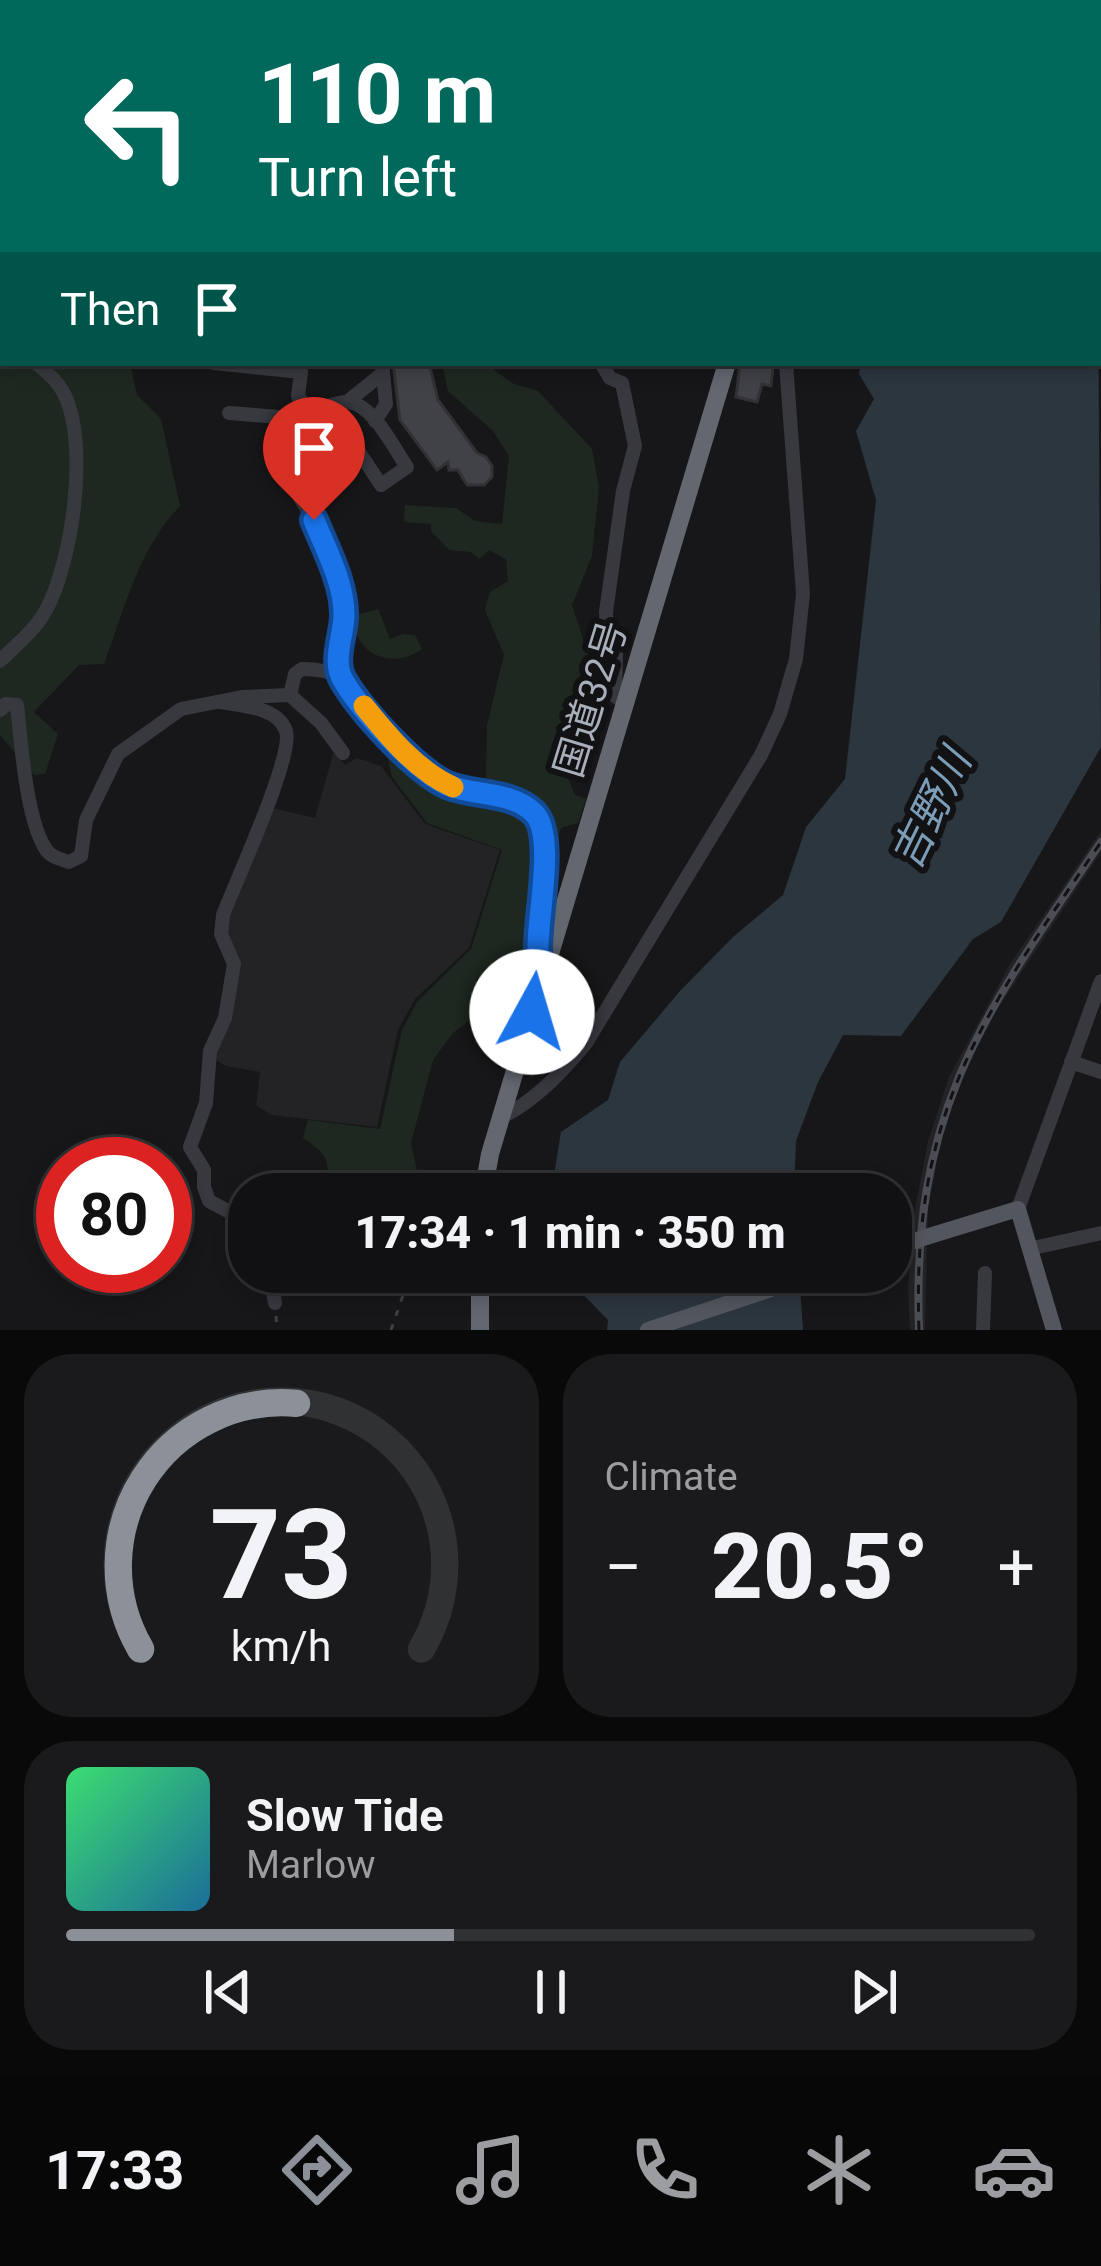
<!DOCTYPE html>
<meta charset="utf-8">
<style>
:root{--surface:#111113;--page:#1a1a1c;--text:#f1f3f6;--muted:#9c9da0;--line:#303133;--accent:#8c9099}
body{margin:0;font-family:Roboto,"Noto Sans JP",sans-serif;background:var(--page);color:var(--text);height:100vh;display:flex;flex-direction:column;font-size:45px;white-space:nowrap}
*{box-sizing:border-box;margin:0}
p{font-size:39px;color:var(--muted)}
.icon{flex:none;width:66px;height:66px;fill:none;stroke:currentColor;stroke-width:2;stroke-linecap:round;stroke-linejoin:round}
.map{position:relative;height:1330px;overflow:hidden}
.panel{display:flex;flex-direction:column;gap:24px;padding:24px;background:#09090a;flex:1}
.panel>*{flex:none}
.banner{position:absolute;left:0px;top:0px;width:1101px;height:366px;box-shadow:0 6px 18px #0003,0 0 0 3px var(--line);background:#00695c;color:#fff;overflow:hidden}
.speed{position:absolute;left:36px;top:1137px;display:flex;gap:24px;font-size:60px;font-weight:700;text-align:center}
.speed>*{display:grid;place-content:center;width:156px;height:156px;border-radius:50%;background:var(--surface);box-shadow:0 6px 18px #0003,0 0 0 3px var(--line);line-height:1}
.speed .limit{border:18px solid #d22;background:#fff;color:#111}
.pin{position:absolute;display:grid;place-items:center;width:102px;height:102px;color:#fff;margin:-123px -51px;border-radius:50% 50% 50% 0;rotate:-45deg;box-shadow:0 0 12px #0007}
.pin .icon{rotate:45deg}
.me{position:absolute;width:132px;margin:-66px;rotate:6deg;stroke-linejoin:round;filter:drop-shadow(0 0 9px #0008)}
.turn{display:flex;align-items:center;gap:42px;height:252px;padding:0 60px;font-size:54px}
.turn .icon{width:156px;height:156px;stroke-width:2.5}
.turn b{display:block;font-size:84px;line-height:102px}
.then{display:flex;align-items:center;height:114px;padding:0 60px;background:#0003;gap:24px;font-size:45px}
.big{font-size:90px;font-weight:800;line-height:1.1}
.panel .tile{flex:1;display:flex;flex-direction:column;justify-content:center;gap:18px;min-width:0;padding:0 42px;border-radius:48px;background:var(--page)}
.panel .dial{align-items:center;gap:0}
.dial svg{height:312px;overflow:visible;fill:none;stroke:var(--line);stroke-width:7;stroke-linecap:round;text-anchor:middle}
.dial text{fill:var(--text);stroke:none}
.song{display:flex;align-items:center;gap:36px}
.cover{width:144px;height:144px;border-radius:18px;background:linear-gradient(135deg,hsl(140 70% 55%),hsl(200 70% 35%))}
.played{height:12px;border-radius:6px;background:linear-gradient(90deg,var(--accent) 40%,var(--line) 40%)}
.keys{display:flex;justify-content:space-around;direction:ltr}
.heat{display:flex;justify-content:space-between;align-items:center;font-size:66px;direction:ltr}
.panel .tiles{flex:1;display:grid;gap:24px;grid-template-columns:1fr 1fr}
.tile:last-child{grid-column:span 2}
.trip{position:absolute;left:228px;top:1173px;width:684px;height:120px;border-radius:48px;background:var(--surface);box-shadow:0 6px 18px #0003,0 0 0 3px var(--line);font-weight:800;line-height:120px;text-align:center}
.tab-bar{display:flex;height:192px;justify-content:space-around;align-items:center;background:#070708;color:var(--muted)}
.tab-bar .icon{width:84px;height:84px}
.tab-bar .selected{color:var(--accent)}
.tab-bar b{font-size:54px;color:var(--text)}
.map>svg:first-child{display:block}
.built{fill:#232326}
.green{fill:#1e2820}
.water{fill:#2c363f}
.building{fill:#414246;stroke:#313136;stroke-width:3}
.lines{fill:none;stroke-linecap:round;stroke-linejoin:round}
.path{stroke:#3d4046;stroke-width:3;stroke-dasharray:6 9;stroke-linecap:butt}
.minor{stroke:#38393f;stroke-width:14}
.major{stroke:#53565e;stroke-width:16}
.highway{stroke:#636770;stroke-width:18}
.rail-casing{stroke:#4a4d54;stroke-width:8}
.rail{stroke:#121214;stroke-width:3;stroke-dasharray:9;stroke-linecap:butt}
.major-bridge{stroke:#53565e;stroke-width:16}
.route-casing{stroke:#114b97;stroke-width:30}
.route{stroke:#1a73e8;stroke-width:21}
.slow{stroke:#f59e0b;stroke-width:21}
.labels{text-anchor:middle;dominant-baseline:central;stroke-width:12;stroke-linejoin:round;paint-order:stroke}
.street-label{font-size:39px;fill:#a8aeba;stroke:#121214}
.water-label{font-size:42px;font-style:italic;fill:#7c9db8;stroke:#121214}
</style>
<div class="map">
<svg width="1101" height="1330" viewBox="0 0 1101 1330">
<rect width="100%" height="100%" fill="#171719"/>
<g class="built">
<path d="M 334,751 L 345,765 L 357,758 L 381,766 L 425,824 L 500,850 L 469,948 L 415,999 L 398,1030 L 377,1127 L 271,1115 L 256,1105 L 260,1072 L 226,1066 L 214,1059 L 234,987 L 225,930 L 229,914 L 272,808 L 315,818 Z"/>
<path d="M 1101,831 L 1101,852 L 992,1017 L 960,1081 L 940,1144 L 928,1210 L 925,1330 L 910,1330 L 908,1286 L 915,1209 L 928,1141 L 949,1077 L 1010,964 Z"/>
</g>
<g class="green">
<path d="M 0,0 L 316,3 L 3,3 L 3,363 L 130,363 L 137,395 L 161,419 L 180,506 C 139,548 124,610 104,664 L 79,665 L 34,712 L 58,734 L 45,774 L 34,775 L 0,735 Z"/>
<path d="M 442,363 L 491,363 L 495,371 L 514,384 L 538,391 L 592,449 L 599,487 L 592,556 L 572,605 L 596,678 L 559,756 L 575,795 L 586,799 L 578,823 L 561,828 L 520,980 L 453,1033 L 433,1060 L 411,1143 L 418,1176 L 399,1185 L 367,1172 L 328,1177 C 329,1156 320,1149 303,1138 L 308,1120 L 380,1129 L 402,1030 L 417,1002 L 471,949 L 502,850 L 427,823 L 392,777 L 388,759 L 404,753 L 454,782 L 486,778 L 487,725 L 504,655 L 485,610 L 490,592 L 508,581 L 506,559 L 489,550 L 479,559 L 471,552 L 449,550 L 431,531 L 431,524 L 404,522 L 405,505 L 456,508 L 475,521 L 502,524 L 509,456 L 493,431 L 448,391 Z"/>
<path d="M 378,609 L 390,639 L 403,634 L 415,635 L 422,649 C 391,671 354,654 353,616 Z"/>
</g>
<g class="water">
<path d="M 1098,283 L 1101,747 L 1001,922 L 973,939 L 901,1036 L 843,1035 L 818,1082 L 796,1141 L 794,1194 L 551,1194 L 561,1132 L 608,1100 L 620,1062 L 680,991 L 733,937 L 783,895 L 806,827 L 845,779 L 876,500 L 856,431 L 874,399 L 859,374 L 861,363 L 1098,363 Z"/>
<path d="M 539,1272 L 799,1272 L 803,1330 L 607,1330 L 608,1320 L 567,1278 Z"/>
</g>
<g class="building">
<path d="M 393,363 L 429,363 L 438,400 L 477,453 L 486,457 L 492,466 L 492,477 L 484,485 L 467,485 L 458,470 L 449,470 L 448,462 L 437,470 L 400,420 Z"/>
<path d="M 740,363 L 769,363 L 773,367 L 771,386 L 762,384 L 757,402 L 736,397 Z"/>
</g>
<g class="lines">
<g class="path">
<path d="M 276,1316 L 277,1330"/>
<path d="M 391,1330 L 411,1272"/>
</g>
<g class="minor">
<path d="M 642,0 L 642,3"/>
<path d="M 0,269 L 3,270"/>
<path d="M 214,363 L 301,372 L 298,396 L 309,412 L 308,421 L 299,431 L 293,486 L 314,521 L 339,584 L 344,615 L 338,654 L 340,677"/>
<path d="M 601,363 L 610,378 L 622,383 L 635,446 L 623,491 L 606,612 L 607,636 L 616,653 L 615,696 L 625,703"/>
<path d="M 347,402 L 383,373 L 382,363"/>
<path d="M 309,412 C 320,410 337,401 347,402 C 373,403 394,449 407,467 L 381,485 L 330,408"/>
<path d="M 229,413 L 292,418 L 301,400"/>
<path d="M 375,421 L 386,404 L 383,373"/>
<path d="M 0,661 C 15,646 34,631 45,612 C 72,564 91,440 62,390 C 57,380 45,371 36,363"/>
<path d="M 290,695 L 295,674 L 302,669 C 314,669 327,670 338,676 C 356,687 371,715 385,732 C 399,747 416,763 432,776 C 461,797 523,785 540,821 C 555,853 534,933 543,976"/>
<path d="M 221,702 C 242,706 278,707 286,731 C 294,756 235,883 223,915 L 221,934 L 234,964 L 225,1018 L 210,1051 L 206,1103 L 190,1147 L 204,1170 L 204,1187 L 209,1201 L 241,1218 L 249,1229"/>
<path d="M 0,710 L 6,704 L 17,705 C 21,742 26,817 45,848 C 50,857 60,859 69,862 L 81,856 L 86,820 L 118,754 L 181,709 L 242,697 L 290,695 L 321,723 L 343,753"/>
<path d="M 1071,1062 L 1101,1072"/>
<path d="M 500,1118 C 534,1102 562,1072 586,1043 L 761,755 L 780,714 L 796,659 L 803,594 L 786,363"/>
<path d="M 1018,1209 L 1101,981"/>
<path d="M 1033,1248 L 1101,1233"/>
<path d="M 269,1272 L 275,1303"/>
<path d="M 983,1330 L 985,1273"/>
</g>
<g class="major">
<path d="M 926,1237 L 1018,1209 L 1054,1330"/>
<path d="M 648,1330 L 822,1272"/>
</g>
<g class="highway">
<path d="M 406,0 L 411,3"/>
<path d="M 704,0 L 705,3"/>
<path d="M 720,0 L 721,3"/>
<path d="M 483,1194 L 490,1154 L 727,363"/>
<path d="M 480,1330 L 480,1272"/>
</g>
<defs>
<path id="rail" d="M 919,1330 C 911,1110 983,1015 1101,842"/>
</defs>
<use href="#rail" class="rail-casing"/>
<use href="#rail" class="rail"/>
<path class="major-bridge" d="M 891,1249 L 926,1237"/>
</g>
<g class="lines">
<defs>
<path id="route" d="M 314,520 C 326,550 345,584 344,617 C 343,638 332,661 343,680 C 361,711 415,770 447,785 C 474,796 512,791 534,813 C 556,835 537,918 538,949 C 538,958 543,968 543,976 C 542,987 535,1001 532,1012"/>
</defs>
<use href="#route" class="route-casing"/>
<use href="#route" class="route"/>
<path class="slow" d="M 364,706 C 388,736 417,771 453,787"/>
</g>
<g class="labels">
<g class="street-label">
<text transform="translate(591 699) rotate(-73)">国道32号</text>
</g>
<g class="water-label">
<text transform="translate(931 809) rotate(-64)">吉野川</text>
</g>
</g>
</svg>
<div class="speed"><div class="limit">80</div></div>
<div class="pin" style="left:314px;top:520px;background:#d93025"><svg class="icon" aria-label="arrive" viewBox="0 0 24 24"><path d="M6 21V4h12l-3 4 3 4H6"/></svg></div>
<svg class="me" style="left:532px;top:1012px" viewBox="-20 -20 40 40"><circle r="19" fill="#fff"/><path d="M0-13L10 11 0 6-10 11z" fill="#1a73e8"/></svg>
<div class="trip">17:34 · 1 min · 350 m</div>
<div class="banner">
<div class="turn"><svg class="icon" aria-label="left" viewBox="0 0 24 24"><path d="M17 20v-9H6M10 6l-5 5 5 5"/></svg><div><b>110 m</b>Turn left</div></div>
<div class="then">Then<svg class="icon" aria-label="arrive" viewBox="0 0 24 24"><path d="M6 21V4h12l-3 4 3 4H6"/></svg></div>
</div>
</div>
<section class="panel">
<div class="tiles">
<div class="tile dial"><svg viewBox="0 0 100 80">
<path d="M14 69A42 42 0 1 1 86 69"/>
<path d="M14 69A42 42 0 0 1 54 6" stroke="#8c9099"/>
<text x="50" y="56" font-size="32" font-weight="700">73</text>
<text x="50" y="72" font-size="11">km/h</text>
</svg></div>
<div class="tile"><p>Climate</p>
<div class="heat"><a>−</a><b class="big">20.5°</b><a>+</a></div>
</div>
<div class="tile">
<div class="song"><i class="cover"></i><div><b>Slow Tide</b><p>Marlow</p></div></div>
<div class="played"></div>
<div class="keys"><svg class="icon" aria-label="previous" viewBox="0 0 24 24"><path d="M18 5L8 12l10 7zM5 5v14"/></svg><svg class="icon" aria-label="pause" viewBox="0 0 24 24"><path d="M8 5v14M16 5v14"/></svg><svg class="icon" aria-label="next" viewBox="0 0 24 24"><path d="M6 5l10 7-10 7zM19 5v14"/></svg></div>
</div>
</div>
</section>
<nav class="tab-bar">
<b>17:33</b>
<svg class="icon selected" aria-label="directions" viewBox="0 0 24 24"><path d="M12 3l9 9-9 9-9-9zM9 14v-3h6M13 9l2 2-2 2"/></svg>
<svg class="icon" aria-label="music" viewBox="0 0 24 24"><path d="M9 18V5l10-2v13"/><circle cx="6" cy="18" r="3"/><circle cx="16" cy="16" r="3"/></svg>
<svg class="icon" aria-label="phone" viewBox="0 0 24 24"><path d="M5 4h4l2 5-3 2q2 4 5 5l2-3 5 2v4C11 20 4 13 5 4z"/></svg>
<svg class="icon" aria-label="climate" viewBox="0 0 24 24"><path d="M12 3v18M4 7l16 10M4 17L20 7"/></svg>
<svg class="icon" aria-label="car" viewBox="0 0 24 24"><path d="M5 17H2v-5l4-1 3-4h7l3 4 3 1v5h-3M9 17h6M6 11h13"/><circle cx="7" cy="17" r="2"/><circle cx="17" cy="17" r="2"/></svg>
</nav>
